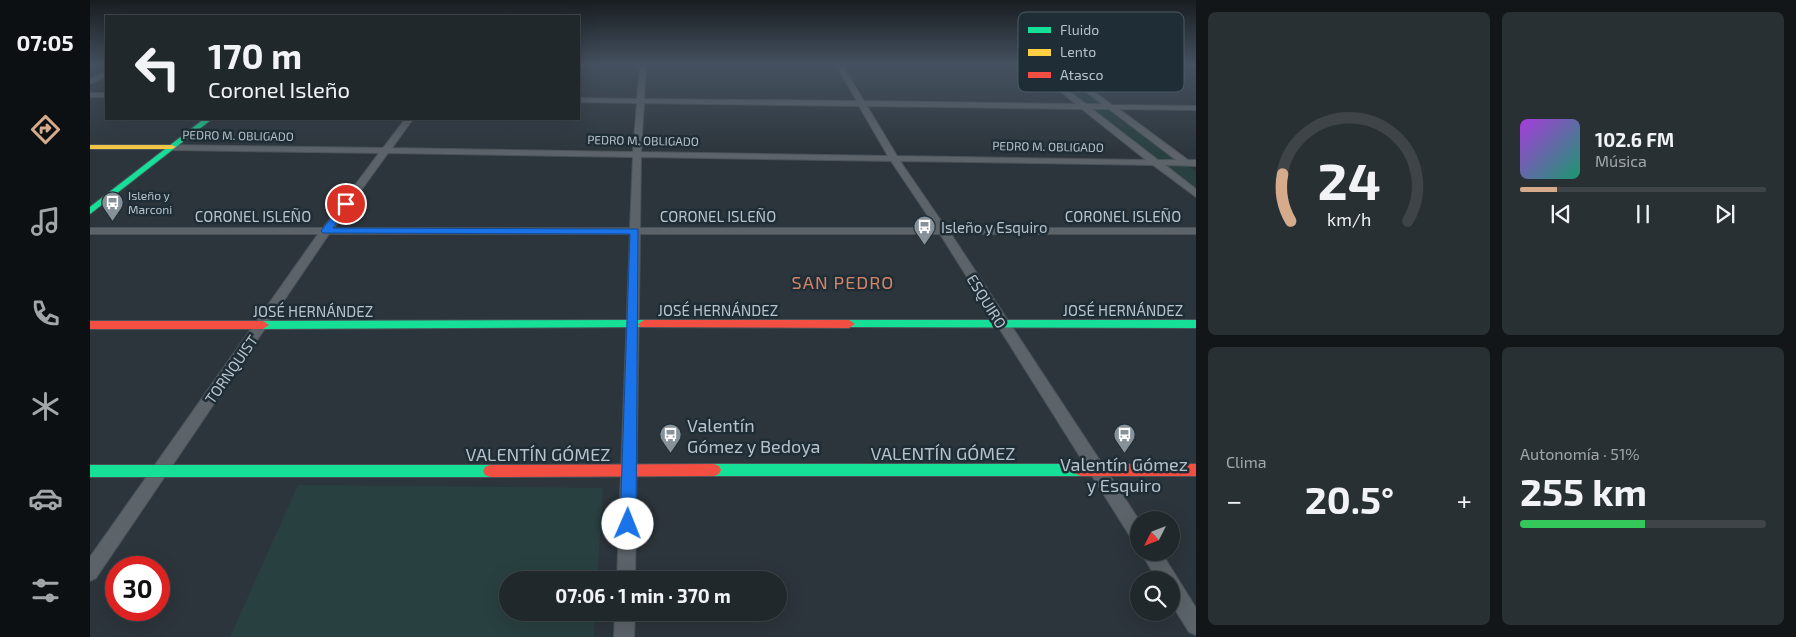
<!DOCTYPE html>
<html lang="es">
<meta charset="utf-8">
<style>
:root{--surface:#21282c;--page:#293034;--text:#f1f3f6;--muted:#a2a6a9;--line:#3e4448;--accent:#d6ab8b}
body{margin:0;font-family:"Exo 2",sans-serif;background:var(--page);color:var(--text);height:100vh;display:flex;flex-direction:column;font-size:19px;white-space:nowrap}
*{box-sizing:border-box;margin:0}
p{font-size:16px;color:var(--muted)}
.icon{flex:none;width:28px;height:28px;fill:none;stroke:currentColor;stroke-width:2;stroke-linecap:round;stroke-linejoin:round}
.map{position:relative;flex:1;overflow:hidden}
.details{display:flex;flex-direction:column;gap:12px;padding:12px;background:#121618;width:600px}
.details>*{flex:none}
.banner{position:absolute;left:15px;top:15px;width:475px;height:105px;border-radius:0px;box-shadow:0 5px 20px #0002,0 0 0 1px var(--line);background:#21282c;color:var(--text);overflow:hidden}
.needle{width:32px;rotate:228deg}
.buttons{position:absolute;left:1040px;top:511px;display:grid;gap:10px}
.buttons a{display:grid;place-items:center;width:50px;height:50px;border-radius:50%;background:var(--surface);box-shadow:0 5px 20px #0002,0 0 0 1px var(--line);font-size:25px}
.speed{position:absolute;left:15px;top:556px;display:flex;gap:10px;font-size:25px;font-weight:700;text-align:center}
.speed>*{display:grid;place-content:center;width:65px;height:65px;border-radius:50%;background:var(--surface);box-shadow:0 5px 20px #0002,0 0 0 1px var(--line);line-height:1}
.speed .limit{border:8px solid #d22;background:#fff;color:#111}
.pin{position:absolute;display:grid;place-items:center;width:42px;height:42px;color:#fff;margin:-21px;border:2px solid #fff;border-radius:50%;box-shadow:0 1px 5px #0007}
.me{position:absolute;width:55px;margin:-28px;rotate:1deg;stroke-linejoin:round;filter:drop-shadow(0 0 4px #0008)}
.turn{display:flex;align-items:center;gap:18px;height:105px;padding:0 20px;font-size:22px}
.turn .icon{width:65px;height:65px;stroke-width:2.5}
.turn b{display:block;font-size:35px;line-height:42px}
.big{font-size:38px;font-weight:700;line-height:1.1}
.details .tile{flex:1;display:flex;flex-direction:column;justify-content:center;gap:8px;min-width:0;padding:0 18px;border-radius:8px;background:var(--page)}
.details .dial{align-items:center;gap:0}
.dial svg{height:130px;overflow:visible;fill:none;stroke:var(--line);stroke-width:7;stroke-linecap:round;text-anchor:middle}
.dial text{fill:var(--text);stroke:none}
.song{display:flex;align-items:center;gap:15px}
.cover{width:60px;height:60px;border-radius:8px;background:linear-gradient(135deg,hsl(280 70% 55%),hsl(160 70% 35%))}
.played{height:5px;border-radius:2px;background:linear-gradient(90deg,var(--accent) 15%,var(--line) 15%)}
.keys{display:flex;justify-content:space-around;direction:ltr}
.heat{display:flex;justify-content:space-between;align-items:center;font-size:28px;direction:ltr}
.charge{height:8px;border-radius:4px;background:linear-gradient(90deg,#34c759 51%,var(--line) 0)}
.details .tiles{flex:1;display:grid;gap:12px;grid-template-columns:repeat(2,1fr)}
.trip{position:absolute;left:409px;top:571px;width:288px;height:50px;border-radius:25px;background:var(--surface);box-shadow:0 5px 20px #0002,0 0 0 1px var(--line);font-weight:700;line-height:50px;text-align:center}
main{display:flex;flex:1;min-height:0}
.menu{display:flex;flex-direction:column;width:90px;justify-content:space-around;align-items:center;background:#0d1012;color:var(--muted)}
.menu .icon{width:35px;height:35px}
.menu .current{color:var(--accent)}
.menu b{font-size:22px;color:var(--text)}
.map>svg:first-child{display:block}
.green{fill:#294040}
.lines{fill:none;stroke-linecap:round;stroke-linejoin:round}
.street-casing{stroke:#4a5258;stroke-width:2}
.fast-casing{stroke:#4a5258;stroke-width:2}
.slow-casing{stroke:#4a5258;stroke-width:2}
.jam-casing{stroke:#4a5258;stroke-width:2}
.street{fill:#5c6369;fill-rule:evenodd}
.fast{fill:#16e098;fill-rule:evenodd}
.slow{fill:#ffcf43;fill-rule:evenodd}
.jam{fill:#f24e42;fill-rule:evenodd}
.route{fill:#1a73e8;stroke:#114b97}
.labels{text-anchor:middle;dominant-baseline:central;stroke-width:5;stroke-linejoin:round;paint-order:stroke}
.far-street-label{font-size:12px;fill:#b7c2cb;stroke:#1f2d36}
.far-poi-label{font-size:12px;fill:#b7c2cb;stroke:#1f2d36;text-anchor:start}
.street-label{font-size:15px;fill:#b7c2cb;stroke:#1f2d36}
.poi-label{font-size:15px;fill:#b7c2cb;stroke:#1f2d36;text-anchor:start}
.quarter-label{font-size:18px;letter-spacing:1px;fill:#d68467;stroke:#1f2d36}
.near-poi-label{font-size:18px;fill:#b7c2cb;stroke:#1f2d36;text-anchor:start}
.near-street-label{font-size:18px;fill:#b7c2cb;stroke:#1f2d36}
.key{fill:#1f2d36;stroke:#4d5a63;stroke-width:1}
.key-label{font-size:14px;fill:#b7c2cb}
</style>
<main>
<nav class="menu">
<b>07:05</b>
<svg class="icon current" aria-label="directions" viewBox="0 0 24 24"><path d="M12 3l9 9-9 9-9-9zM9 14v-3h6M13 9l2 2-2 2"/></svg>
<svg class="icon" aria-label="music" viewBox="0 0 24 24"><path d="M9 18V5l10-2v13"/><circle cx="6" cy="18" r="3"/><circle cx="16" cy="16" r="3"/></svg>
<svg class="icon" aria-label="phone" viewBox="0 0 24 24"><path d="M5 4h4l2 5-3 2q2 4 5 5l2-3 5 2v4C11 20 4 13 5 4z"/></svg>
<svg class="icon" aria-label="climate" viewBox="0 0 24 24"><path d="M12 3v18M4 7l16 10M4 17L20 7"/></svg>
<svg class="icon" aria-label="car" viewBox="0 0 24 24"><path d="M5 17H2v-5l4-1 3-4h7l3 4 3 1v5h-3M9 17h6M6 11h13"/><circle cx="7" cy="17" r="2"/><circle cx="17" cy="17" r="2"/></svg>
<svg class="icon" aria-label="filters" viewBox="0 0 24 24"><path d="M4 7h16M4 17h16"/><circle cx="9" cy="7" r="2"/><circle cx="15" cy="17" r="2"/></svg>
</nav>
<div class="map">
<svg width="1106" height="637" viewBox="0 0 1106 637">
<rect width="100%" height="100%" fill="#2c353b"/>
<g class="green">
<path d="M 944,65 L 963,65 L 1106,172 L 1106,190 Z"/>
<path d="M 208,485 L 513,488 L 507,580 L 418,580 L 418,612 L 505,613 L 504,637 L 140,637 Z"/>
</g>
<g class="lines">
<defs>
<g id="street">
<path d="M 550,65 L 556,65 L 554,99 L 767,101 L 746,65 L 752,65 L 774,101 L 986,104 L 938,65 L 945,65 L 996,104 L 1012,104 L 961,65 L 968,65 L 1022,105 L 1106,106 L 1106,110 L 1029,109 L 1098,160 L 1106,160 L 1106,166 L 1075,165 L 1106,189 L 1106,197 L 1063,165 L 810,161 L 856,228 L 1106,228 L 1106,234 L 861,234 L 1049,520 L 1049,543 L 1043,541 L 850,234 L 550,234 L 545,580 L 527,580 L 540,234 L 239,234 L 6,578 L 0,581 L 0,557 L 228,234 L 0,234 L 0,228 L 233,228 L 289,153 L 82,150 L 78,147 L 79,145 L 293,148 L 315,119 L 323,119 L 302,148 L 543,152 L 547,103 L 489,102 L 489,98 L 547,99 ZM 554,103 L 769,106 L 798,156 L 551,152 ZM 777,106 L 992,109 L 1056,160 L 807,156 ZM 1002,109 L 1019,109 L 1086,160 L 1068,160 ZM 298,153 L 543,157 L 540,228 L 244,228 ZM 551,157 L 801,161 L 846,228 L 550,228 Z"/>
<path d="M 16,71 L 16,76 L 0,84 L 0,79 Z"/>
<rect x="0" y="93" width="16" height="4"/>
<path d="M 1051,552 L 1071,552 L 1106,608 L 1106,635 L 1099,632 L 1081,603 L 1081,580 L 1067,580 Z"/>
<path d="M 525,612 L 545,612 L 544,637 L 524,637 Z"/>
</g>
<g id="fast">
<path d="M 114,119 L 122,119 L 0,214 L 0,207 Z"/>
<path d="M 554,320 L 560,324 L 558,327 L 173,329 L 167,325 L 173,321 Z"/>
<path d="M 759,320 L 1106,320 L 1106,328 L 755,327 L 753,324 Z"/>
<path d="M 624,464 L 991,464 L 996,466 L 998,470 L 996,474 L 991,476 L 624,476 L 619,474 L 617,470 L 619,466 Z"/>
<path d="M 0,465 L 400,465 L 405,467 L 407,471 L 405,475 L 400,477 L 0,477 Z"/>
</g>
<path id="slow" d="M 0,145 L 82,145 L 86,147 L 82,149 L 0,149 Z"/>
<g id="jam">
<path d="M 554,320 L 759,320 L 765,324 L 759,328 L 550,327 L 548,324 Z"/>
<path d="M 0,321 L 173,321 L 179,325 L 173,329 L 0,329 Z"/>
<path d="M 624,464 L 629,466 L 631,470 L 629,474 L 624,476 L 400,477 L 395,475 L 393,471 L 395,467 L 400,465 Z"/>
<path d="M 991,464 L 1106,464 L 1106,476 L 991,476 L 986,474 L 984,470 L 986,466 Z"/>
</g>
</defs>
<use href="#street" class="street-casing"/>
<use href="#fast" class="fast-casing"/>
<use href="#slow" class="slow-casing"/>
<use href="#jam" class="jam-casing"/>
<use href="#street" class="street"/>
<use href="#fast" class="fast"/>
<use href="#slow" class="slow"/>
<use href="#jam" class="jam"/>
</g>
<linearGradient id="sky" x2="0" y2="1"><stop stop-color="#181d20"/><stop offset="0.42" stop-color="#455160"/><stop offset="1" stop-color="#455160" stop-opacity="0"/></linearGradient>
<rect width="1106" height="154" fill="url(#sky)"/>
<path class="route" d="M 253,202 L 259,202 L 260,204 L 243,228 L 548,229 L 546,524 L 543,529 L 538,531 L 532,529 L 530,524 L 540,234 L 233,233 L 231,231 Z"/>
<defs>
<symbol id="bus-pin" viewBox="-11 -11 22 30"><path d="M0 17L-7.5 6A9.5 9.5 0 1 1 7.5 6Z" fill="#869199" stroke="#1f2d36"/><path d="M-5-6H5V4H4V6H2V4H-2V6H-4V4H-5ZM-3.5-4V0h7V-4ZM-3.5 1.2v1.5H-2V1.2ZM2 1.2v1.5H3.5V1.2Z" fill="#fff"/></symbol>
</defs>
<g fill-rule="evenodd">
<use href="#bus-pin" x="10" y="190" width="25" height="34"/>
<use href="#bus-pin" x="822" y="214" width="25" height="34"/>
<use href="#bus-pin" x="1022" y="422" width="25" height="34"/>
<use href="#bus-pin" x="568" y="422" width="25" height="34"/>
</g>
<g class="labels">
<g class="far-street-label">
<text transform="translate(148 135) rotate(1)">PEDRO M. OBLIGADO</text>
<text transform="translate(553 140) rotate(1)">PEDRO M. OBLIGADO</text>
<text transform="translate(958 146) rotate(1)">PEDRO M. OBLIGADO</text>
</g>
<g class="far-poi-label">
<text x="38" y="195">Isleño y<tspan x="38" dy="14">Marconi</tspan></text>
</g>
<g class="street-label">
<text x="163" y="216">CORONEL ISLEÑO</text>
<text x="628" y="216">CORONEL ISLEÑO</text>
<text x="1033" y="216">CORONEL ISLEÑO</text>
<text transform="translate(897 301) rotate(58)">ESQUIRO</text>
<text x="628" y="310">JOSÉ HERNÁNDEZ</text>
<text x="1033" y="310">JOSÉ HERNÁNDEZ</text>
<text x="223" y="311">JOSÉ HERNÁNDEZ</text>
<text transform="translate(141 369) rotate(-55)">TORNQUIST</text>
</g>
<g class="poi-label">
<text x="851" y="227">Isleño y Esquiro</text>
</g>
<g class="quarter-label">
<text x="753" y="282">SAN PEDRO</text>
</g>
<g class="near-poi-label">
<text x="597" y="425">Valentín<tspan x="597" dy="21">Gómez y Bedoya</tspan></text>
<text x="1034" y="464" text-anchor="middle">Valentín Gómez<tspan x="1034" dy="21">y Esquiro</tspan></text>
</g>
<g class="near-street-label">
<text x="853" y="453">VALENTÍN GÓMEZ</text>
<text x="448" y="454">VALENTÍN GÓMEZ</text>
</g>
</g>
<rect x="928" y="12" width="166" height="80" rx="8" class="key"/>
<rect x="938" y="27" width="23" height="6" fill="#16e098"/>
<rect x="938" y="49" width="23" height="7" fill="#ffcf43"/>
<rect x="938" y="72" width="23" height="6" fill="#f24e42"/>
<g class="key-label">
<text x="970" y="35">Fluido</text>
<text x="970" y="57">Lento</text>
<text x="970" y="80">Atasco</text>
</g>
</svg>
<div class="buttons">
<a><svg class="needle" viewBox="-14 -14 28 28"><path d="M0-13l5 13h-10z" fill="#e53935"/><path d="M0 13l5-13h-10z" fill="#a2a6a9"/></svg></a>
<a><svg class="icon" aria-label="search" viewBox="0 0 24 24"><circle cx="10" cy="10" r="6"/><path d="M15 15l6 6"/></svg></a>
</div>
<div class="speed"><div class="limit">30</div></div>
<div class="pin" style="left:256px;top:204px;background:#d93025"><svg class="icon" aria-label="arrive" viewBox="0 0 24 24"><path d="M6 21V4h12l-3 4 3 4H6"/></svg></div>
<svg class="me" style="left:538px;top:524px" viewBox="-20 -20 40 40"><circle r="19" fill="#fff"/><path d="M0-13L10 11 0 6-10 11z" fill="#1a73e8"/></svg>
<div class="trip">07:06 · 1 min · 370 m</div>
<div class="banner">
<div class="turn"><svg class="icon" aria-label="left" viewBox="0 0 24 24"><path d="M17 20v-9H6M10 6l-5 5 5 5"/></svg><div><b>170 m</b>Coronel Isleño</div></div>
</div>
</div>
<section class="details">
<div class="tiles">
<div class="tile dial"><svg viewBox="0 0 100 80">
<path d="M14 69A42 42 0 1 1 86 69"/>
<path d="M14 69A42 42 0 0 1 9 40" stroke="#d6ab8b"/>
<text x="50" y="56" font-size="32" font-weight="700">24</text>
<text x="50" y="72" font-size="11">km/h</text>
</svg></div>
<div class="tile">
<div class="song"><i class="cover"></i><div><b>102.6 FM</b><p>Música</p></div></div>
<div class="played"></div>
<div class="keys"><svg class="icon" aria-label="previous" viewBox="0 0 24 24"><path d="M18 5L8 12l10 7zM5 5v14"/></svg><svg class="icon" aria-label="pause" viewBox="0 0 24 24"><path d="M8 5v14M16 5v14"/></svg><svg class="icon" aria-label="next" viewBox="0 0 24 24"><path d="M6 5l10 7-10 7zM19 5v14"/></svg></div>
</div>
<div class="tile"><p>Clima</p>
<div class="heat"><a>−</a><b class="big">20.5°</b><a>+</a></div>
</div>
<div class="tile"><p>Autonomía · 51%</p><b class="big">255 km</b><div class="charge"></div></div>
</div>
</section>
</main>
